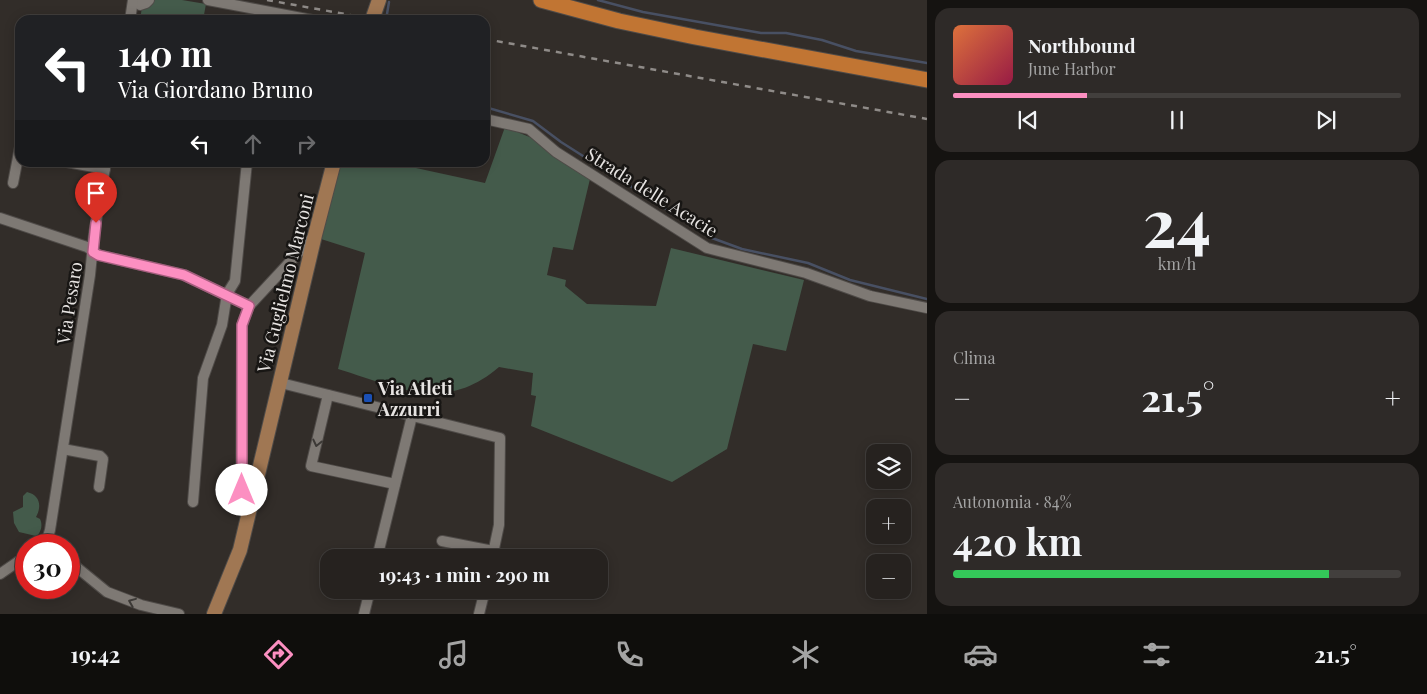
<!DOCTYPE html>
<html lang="it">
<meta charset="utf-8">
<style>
:root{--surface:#26221f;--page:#2e2a28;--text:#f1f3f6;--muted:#a4a4a4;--line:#423f3d;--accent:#fc8fc1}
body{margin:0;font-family:"Playfair Display",serif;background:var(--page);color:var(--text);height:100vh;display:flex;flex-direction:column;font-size:19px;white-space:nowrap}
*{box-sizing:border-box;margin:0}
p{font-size:16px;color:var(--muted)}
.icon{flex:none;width:28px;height:28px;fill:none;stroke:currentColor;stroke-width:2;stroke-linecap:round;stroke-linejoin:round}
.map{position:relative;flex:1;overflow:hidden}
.drawer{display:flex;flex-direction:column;gap:8px;padding:8px;background:#151311;width:500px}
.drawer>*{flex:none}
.banner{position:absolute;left:15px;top:15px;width:475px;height:152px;border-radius:15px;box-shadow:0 2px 12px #0003,0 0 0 1px var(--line);background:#202124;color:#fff;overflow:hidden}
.fabs{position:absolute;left:866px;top:444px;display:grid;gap:10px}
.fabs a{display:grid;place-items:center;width:45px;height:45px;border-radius:10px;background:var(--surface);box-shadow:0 2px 12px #0003,0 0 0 1px var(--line);font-size:25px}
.speed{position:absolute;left:15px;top:534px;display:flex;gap:10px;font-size:25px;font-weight:700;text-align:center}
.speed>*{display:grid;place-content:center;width:65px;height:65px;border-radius:50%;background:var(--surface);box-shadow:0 2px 12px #0003,0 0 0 1px var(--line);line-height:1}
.speed .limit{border:8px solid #d22;background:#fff;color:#111}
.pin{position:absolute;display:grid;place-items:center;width:42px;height:42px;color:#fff;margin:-51px -21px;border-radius:50% 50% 50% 0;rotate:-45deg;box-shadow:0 0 5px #0007}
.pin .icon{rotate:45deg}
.me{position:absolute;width:55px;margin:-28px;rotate:0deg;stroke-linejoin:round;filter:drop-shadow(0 0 4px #0008)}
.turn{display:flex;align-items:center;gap:18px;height:105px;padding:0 20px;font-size:22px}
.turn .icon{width:65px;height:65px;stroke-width:2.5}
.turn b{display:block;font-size:35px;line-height:42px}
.lanes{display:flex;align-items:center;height:48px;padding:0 20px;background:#0003;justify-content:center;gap:25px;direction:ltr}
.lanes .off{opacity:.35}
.big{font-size:38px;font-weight:700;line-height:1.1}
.drawer .card{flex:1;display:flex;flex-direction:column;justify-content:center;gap:8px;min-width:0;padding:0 18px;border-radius:15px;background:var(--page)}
.drawer .dial{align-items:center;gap:0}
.dial b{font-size:65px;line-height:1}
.song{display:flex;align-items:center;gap:15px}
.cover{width:60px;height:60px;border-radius:8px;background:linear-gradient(135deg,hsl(20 70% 55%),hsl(340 70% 35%))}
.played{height:5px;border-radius:2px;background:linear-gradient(90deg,var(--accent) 30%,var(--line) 30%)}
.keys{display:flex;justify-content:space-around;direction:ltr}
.heat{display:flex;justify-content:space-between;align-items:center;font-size:28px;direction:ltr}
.charge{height:8px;border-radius:4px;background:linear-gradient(90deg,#34c759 84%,var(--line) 0)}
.trip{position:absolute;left:320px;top:549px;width:288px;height:50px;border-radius:15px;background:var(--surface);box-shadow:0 2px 12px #0003,0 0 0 1px var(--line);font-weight:700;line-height:50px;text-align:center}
.dock{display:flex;height:80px;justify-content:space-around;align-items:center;background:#0f0e0c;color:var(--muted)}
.dock .icon{width:35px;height:35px}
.dock .selected{color:var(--accent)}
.dock b{font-size:22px;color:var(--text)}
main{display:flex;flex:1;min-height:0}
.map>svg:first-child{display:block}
.green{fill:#445b4b}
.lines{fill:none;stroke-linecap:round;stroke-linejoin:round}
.stream{stroke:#485063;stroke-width:2.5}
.street-casing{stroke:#4f4b48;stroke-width:12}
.secondary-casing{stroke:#4f4b48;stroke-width:16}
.primary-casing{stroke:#4f4b48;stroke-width:17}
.street{stroke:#7e7974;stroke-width:10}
.secondary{stroke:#a07753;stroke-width:14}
.primary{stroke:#c17533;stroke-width:15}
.rail{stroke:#8f8b88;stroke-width:2.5;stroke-dasharray:6 6;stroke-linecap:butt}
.oneway{stroke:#3c3936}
.route-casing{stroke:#a45d7d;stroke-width:12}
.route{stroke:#fc8fc1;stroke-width:9}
.transit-dot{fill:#1a4fb4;stroke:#181614;stroke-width:2}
.labels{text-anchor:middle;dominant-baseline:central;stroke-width:5;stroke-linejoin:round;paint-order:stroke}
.street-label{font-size:18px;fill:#e7e4e2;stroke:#181614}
.poi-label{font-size:18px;font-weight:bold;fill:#e7e4e2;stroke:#181614;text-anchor:start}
</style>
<main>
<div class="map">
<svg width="927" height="614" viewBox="0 0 927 614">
<rect width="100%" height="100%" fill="#322d29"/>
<g class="green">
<path d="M 152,0 L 182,0 L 206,4 L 203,20 L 140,20 L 142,7 Z"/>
<path d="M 505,127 L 532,138 L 559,160 L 590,179 L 573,250 L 553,247 L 547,275 L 566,280 L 565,286 L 587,304 L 656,306 L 671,248 L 804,280 L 786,351 L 753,344 L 727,449 L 672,482 L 531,426 L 536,396 L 531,395 L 533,373 L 499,367 C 444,414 398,387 338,369 L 365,253 L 321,239 L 341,163 L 393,163 L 485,183 Z"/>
<path d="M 27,492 C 40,495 42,506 36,517 L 40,519 C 43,525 41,533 36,536 L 19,532 L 14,523 L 13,512 L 23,507 L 23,496 Z"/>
</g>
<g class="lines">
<g class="stream">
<path d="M 598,0 L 643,12 L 761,33 L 786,33 L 822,40 L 856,51 L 927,63"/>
<path d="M 387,14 L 389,2"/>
<path d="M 485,107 L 533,121 L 561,142 L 712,238 L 742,249 L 808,263 L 850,280 L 927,299"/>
</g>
<defs>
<g id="street">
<path d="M 134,0 L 140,5 L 146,3 L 149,0"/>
<path d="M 208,0 L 312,20"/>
<path d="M 130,20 L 133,0"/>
<path d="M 485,119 L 529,129 L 556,152 L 707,248 L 806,273 L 870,296 L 927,308"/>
<path d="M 67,162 L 105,169"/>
<path d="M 13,183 L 20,147"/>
<path d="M 0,218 L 87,247 L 98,255 L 184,275 L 249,306"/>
<path d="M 281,383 L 500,438 L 499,525 L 492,558"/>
<path d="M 328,395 L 311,466 L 395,484"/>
<path d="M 63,449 L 100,456 L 103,459 L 99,487"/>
<path d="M 193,502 L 203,378 L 222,325 L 227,294 L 235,281 L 247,162"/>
<path d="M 248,515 L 241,508 L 242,325 L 249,306 L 314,236"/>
<path d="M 442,541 L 493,551"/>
<path d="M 41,545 L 47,540 L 50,530 L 90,275 L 94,234 L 106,162"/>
<path d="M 377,558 L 412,416"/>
<path d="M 69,561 L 107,592 L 141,605 L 179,614"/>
<path d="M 0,574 L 26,556"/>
<path d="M 364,614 L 370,590"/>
<path d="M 479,614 L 485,590"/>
</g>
<g id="secondary">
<path d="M 372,20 L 379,0"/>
<path d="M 214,614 L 240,550 L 315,235 L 334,162"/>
</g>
<path id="primary" d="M 541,0 L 619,21 L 695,37 L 927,80"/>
</defs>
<use href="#street" class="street-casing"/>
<use href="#secondary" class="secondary-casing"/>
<use href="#primary" class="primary-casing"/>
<use href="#street" class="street"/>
<use href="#secondary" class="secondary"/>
<use href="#primary" class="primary"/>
<g class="rail">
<path d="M 267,0 L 378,20"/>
<path d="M 485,39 L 927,119"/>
</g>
</g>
<defs><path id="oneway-chevron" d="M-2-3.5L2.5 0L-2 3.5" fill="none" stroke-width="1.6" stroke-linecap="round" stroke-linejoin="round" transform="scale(1.25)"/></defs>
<g class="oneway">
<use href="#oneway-chevron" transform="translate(317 443) rotate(103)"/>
<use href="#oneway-chevron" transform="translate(132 602) rotate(-158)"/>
</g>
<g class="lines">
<defs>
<path id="route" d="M 96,223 L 93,252 L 98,255 L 184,275 L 249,306 L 242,325 L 242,490"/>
</defs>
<use href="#route" class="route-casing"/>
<use href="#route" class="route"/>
</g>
<rect class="transit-dot" x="363" y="393" width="10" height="10" rx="2.5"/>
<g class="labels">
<g class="street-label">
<text transform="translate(652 192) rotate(32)">Strada delle Acacie</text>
<text transform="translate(285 283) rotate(-76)">Via Guglielmo Marconi</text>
<text transform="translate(69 303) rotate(-81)">Via Pesaro</text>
</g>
<g class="poi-label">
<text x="378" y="388">Via Atleti<tspan x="378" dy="21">Azzurri</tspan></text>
</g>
</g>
</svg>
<div class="fabs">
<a><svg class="icon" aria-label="layers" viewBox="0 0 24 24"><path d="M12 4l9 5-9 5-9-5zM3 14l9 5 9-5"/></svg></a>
<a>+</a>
<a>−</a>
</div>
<div class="speed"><div class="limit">30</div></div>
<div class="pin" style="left:96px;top:223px;background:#d93025"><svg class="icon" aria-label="arrive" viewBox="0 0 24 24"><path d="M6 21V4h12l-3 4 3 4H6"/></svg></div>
<svg class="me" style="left:242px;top:490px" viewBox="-20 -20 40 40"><circle r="19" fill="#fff"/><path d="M0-13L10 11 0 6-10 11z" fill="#fc8fc1"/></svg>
<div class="trip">19:43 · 1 min · 290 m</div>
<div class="banner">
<div class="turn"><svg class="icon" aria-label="left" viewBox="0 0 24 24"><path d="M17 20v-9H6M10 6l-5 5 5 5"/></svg><div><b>140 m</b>Via Giordano Bruno</div></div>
<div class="lanes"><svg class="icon" aria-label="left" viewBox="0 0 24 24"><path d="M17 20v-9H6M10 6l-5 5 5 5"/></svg><svg class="icon off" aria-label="ahead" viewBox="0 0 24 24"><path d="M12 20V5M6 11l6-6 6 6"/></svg><svg class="icon off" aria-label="right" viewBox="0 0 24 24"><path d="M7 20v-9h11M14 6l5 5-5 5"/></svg></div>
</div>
</div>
<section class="drawer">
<div class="card">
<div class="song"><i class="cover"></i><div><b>Northbound</b><p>June Harbor</p></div></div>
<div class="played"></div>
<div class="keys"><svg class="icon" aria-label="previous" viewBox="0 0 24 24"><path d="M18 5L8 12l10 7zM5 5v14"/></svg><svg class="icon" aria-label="pause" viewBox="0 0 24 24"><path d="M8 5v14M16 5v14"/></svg><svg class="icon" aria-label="next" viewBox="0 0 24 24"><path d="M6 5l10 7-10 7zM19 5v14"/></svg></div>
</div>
<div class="card dial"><b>24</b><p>km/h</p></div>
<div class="card"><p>Clima</p>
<div class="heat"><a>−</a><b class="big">21.5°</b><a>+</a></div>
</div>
<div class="card"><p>Autonomia · 84%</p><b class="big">420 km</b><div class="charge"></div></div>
</section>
</main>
<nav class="dock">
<b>19:42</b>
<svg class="icon selected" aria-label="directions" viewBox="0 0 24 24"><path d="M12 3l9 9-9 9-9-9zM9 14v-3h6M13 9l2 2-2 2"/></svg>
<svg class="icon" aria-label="music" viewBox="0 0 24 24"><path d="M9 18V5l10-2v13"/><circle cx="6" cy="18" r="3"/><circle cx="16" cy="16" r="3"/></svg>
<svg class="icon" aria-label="phone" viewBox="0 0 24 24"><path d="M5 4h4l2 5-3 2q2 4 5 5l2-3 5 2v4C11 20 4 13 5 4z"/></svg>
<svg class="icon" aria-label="climate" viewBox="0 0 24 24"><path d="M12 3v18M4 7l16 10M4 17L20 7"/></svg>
<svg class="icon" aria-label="car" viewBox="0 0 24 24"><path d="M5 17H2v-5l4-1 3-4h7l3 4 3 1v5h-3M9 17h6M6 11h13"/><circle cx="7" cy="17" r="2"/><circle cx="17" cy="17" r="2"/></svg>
<svg class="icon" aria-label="filters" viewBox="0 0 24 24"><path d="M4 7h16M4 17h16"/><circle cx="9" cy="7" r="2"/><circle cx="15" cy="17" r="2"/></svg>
<b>21.5°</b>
</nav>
